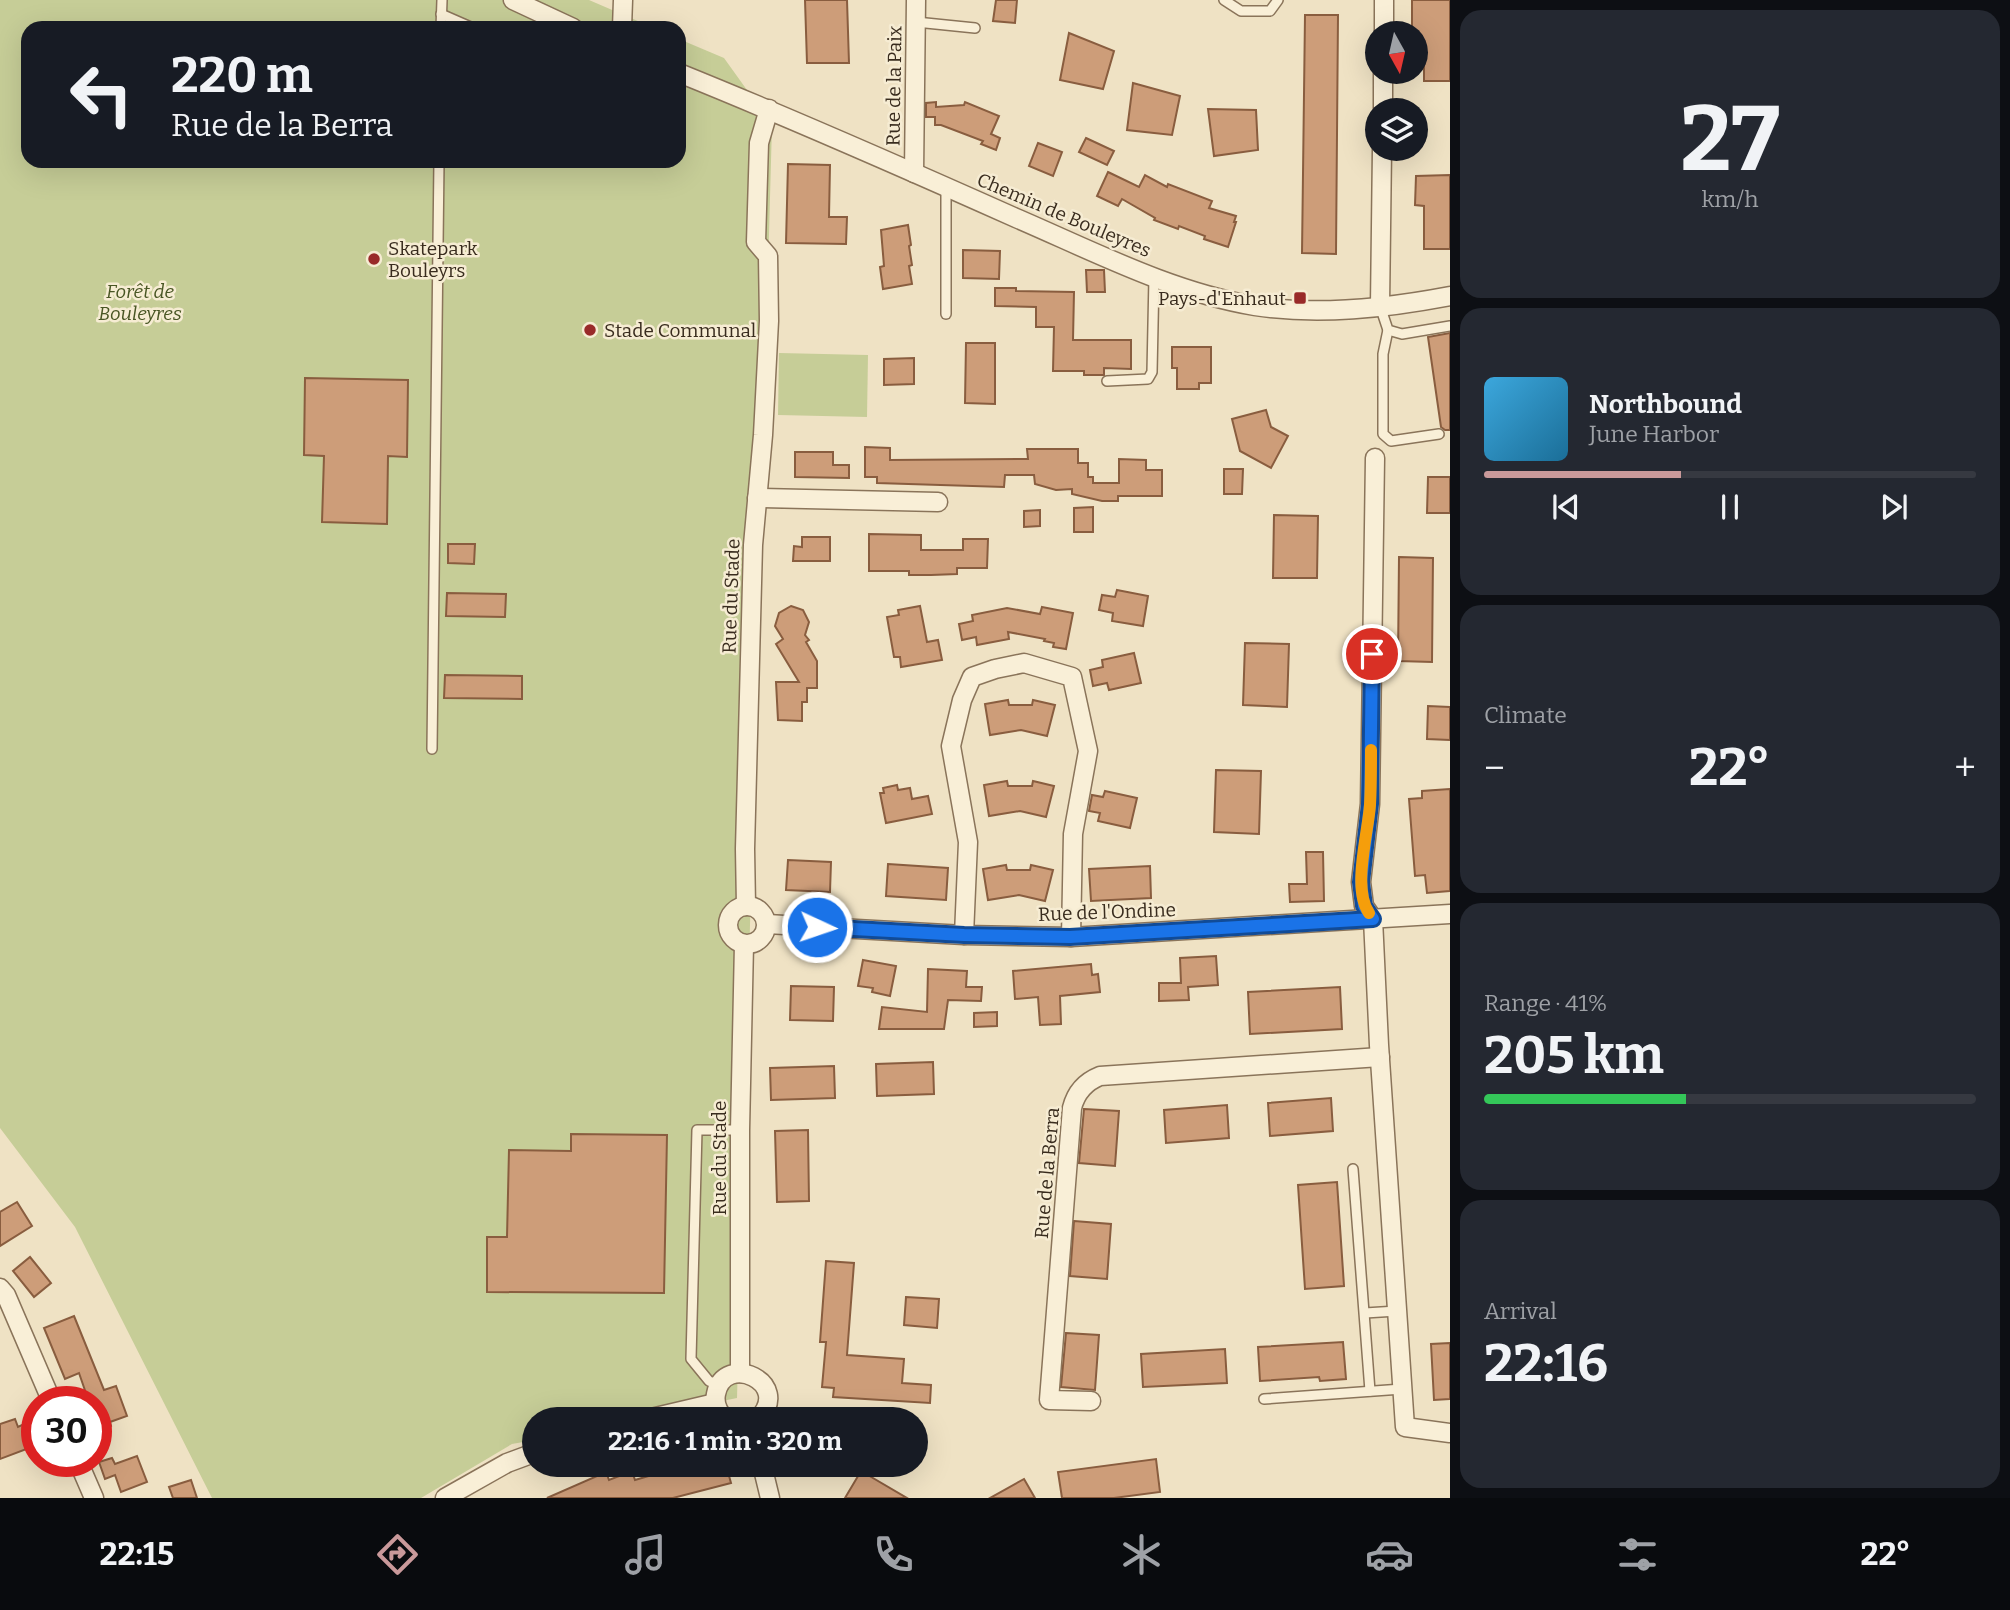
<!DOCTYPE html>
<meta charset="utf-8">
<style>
:root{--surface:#171b24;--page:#242831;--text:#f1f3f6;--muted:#9ea1a6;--line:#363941;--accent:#c9999a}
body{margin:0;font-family:Bitter,serif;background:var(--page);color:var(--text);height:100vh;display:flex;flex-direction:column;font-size:26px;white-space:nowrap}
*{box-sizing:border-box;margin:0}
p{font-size:23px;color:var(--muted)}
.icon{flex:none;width:38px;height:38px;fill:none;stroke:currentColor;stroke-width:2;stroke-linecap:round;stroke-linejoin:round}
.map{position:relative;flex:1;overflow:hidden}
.drawer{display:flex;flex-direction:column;gap:10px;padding:10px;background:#0d0f14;width:560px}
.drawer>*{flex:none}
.guide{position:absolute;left:21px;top:21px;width:665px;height:147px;border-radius:21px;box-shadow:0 7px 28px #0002;background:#171b24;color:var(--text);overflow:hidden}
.needle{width:46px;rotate:172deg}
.buttons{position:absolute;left:1365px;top:21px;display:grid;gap:14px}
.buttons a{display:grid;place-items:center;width:63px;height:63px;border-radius:50%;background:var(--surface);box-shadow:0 7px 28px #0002;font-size:35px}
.speed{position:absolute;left:21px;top:1386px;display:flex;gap:14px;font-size:35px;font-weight:700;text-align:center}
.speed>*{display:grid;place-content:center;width:91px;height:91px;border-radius:50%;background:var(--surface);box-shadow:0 7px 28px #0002;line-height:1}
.speed .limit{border:10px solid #d22;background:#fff;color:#111}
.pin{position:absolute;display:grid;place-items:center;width:60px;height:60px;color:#fff;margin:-30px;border:4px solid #fff;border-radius:50%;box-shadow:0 2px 7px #0007}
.me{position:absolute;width:77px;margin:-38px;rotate:93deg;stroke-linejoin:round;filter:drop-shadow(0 0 5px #0008)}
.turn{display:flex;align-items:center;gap:24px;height:147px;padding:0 35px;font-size:32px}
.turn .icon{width:91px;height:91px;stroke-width:2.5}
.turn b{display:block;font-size:49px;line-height:60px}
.big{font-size:52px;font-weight:700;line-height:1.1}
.drawer .tile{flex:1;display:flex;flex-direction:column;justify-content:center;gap:10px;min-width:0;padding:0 24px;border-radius:21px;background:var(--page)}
.drawer .dial{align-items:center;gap:0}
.dial b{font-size:91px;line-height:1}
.song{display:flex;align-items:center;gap:21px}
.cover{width:84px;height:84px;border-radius:10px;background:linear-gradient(135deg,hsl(200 70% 55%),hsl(200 70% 35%))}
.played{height:7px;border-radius:4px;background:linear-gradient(90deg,var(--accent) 40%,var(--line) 40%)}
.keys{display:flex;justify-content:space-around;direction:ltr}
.heat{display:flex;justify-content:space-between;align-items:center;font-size:38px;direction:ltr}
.charge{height:10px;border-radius:5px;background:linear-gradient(90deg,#34c759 41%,var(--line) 0)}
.trip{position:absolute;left:522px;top:1407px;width:406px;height:70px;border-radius:35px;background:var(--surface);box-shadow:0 7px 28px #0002;font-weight:700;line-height:70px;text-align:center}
.dock{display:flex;height:112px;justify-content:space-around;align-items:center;background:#090b0e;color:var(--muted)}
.dock .icon{width:49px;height:49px}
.dock .on{color:var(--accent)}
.dock b{font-size:32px;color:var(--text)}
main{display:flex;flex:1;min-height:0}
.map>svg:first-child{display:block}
.green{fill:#c6cd97}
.building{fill:#cd9d79;stroke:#895d3f;stroke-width:2}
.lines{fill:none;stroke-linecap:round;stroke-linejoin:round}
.lane-casing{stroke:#8a745a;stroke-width:12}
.street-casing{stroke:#8a745a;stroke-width:21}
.lane{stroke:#f9efd7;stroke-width:9}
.street{stroke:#f9efd7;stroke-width:18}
.route-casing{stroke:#114b97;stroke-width:18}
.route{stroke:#1a73e8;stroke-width:12}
.slow{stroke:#f59e0b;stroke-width:12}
.poi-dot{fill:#992a29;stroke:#f6ecd3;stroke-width:2.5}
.labels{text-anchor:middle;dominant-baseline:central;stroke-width:5;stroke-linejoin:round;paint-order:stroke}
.street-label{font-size:19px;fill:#392c1e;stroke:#f6ecd3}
.poi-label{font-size:19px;fill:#392c1e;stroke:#f6ecd3;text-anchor:start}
.park-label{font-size:19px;font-style:italic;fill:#495624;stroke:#f6ecd3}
</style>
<main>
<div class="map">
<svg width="1450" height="1498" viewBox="0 0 1450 1498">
<rect width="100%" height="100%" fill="#efe2c4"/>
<g class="green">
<path d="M 0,0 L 589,0 L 654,28 L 28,28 L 28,161 L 679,161 L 679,39 L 724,58 L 772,125 L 737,1398 L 633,1419 L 534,1419 L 534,1440 L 512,1444 L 421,1498 L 212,1498 L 75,1227 L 0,1128 Z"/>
<path d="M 779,353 L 868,355 L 867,417 L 778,415 Z"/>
</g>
<g class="building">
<path d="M 805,0 L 847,0 L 849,63 L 807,63 Z"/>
<path d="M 996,0 L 1017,0 L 1015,23 L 993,21 Z"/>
<path d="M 1412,0 L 1450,0 L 1450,81 L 1424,81 L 1424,46 L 1416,45 L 1416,33 L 1412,33 Z"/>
<path d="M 1305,15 L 1338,15 L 1336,254 L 1302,253 Z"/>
<path d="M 1069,33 L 1114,51 L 1103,89 L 1060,80 Z"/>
<path d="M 1133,83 L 1180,96 L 1172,135 L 1127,130 Z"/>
<path d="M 936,102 L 936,107 L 964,105 L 965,102 L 999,116 L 991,134 L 1000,138 L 996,150 L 981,144 L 983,141 L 941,125 L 935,125 L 935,117 L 926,117 L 926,103 Z"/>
<path d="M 1208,109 L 1256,110 L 1258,150 L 1214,156 Z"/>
<path d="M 1086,138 L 1114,151 L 1107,165 L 1079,152 Z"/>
<path d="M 1038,143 L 1062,152 L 1053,176 L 1029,166 Z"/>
<path d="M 788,164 L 830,165 L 829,217 L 847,217 L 846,244 L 786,243 Z"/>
<path d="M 1108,172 L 1139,187 L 1145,175 L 1167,187 L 1168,184 L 1212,201 L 1209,208 L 1236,216 L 1234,222 L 1236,222 L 1228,247 L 1204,239 L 1205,236 L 1179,226 L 1178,229 L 1154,220 L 1155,218 L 1122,199 L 1118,206 L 1097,196 Z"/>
<path d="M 1450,175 L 1450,249 L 1424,249 L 1424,206 L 1415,205 L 1416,176 Z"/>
<path d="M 908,225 L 911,245 L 909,246 L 912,265 L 909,266 L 912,284 L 883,289 L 880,267 L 884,266 L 881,230 Z"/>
<path d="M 963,250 L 1000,251 L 999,279 L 963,278 Z"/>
<path d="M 1086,270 L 1104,270 L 1105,292 L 1087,292 Z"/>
<path d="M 995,288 L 1016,288 L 1016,291 L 1074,292 L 1073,340 L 1131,340 L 1131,369 L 1104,368 L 1104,375 L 1084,375 L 1084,371 L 1053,371 L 1054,327 L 1036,327 L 1036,307 L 995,306 Z"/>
<path d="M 1450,333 L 1450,430 L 1445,430 L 1441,427 L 1428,337 Z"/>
<path d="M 966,343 L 995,343 L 995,404 L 965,403 Z"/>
<path d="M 1172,347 L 1211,347 L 1211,383 L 1199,383 L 1199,389 L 1177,389 L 1177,368 L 1172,368 Z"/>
<path d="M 914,358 L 914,384 L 884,385 L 884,359 Z"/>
<path d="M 305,378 L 408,380 L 407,457 L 388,456 L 387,524 L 322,522 L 324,456 L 304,455 Z"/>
<path d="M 1266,410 L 1271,427 L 1288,436 L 1271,468 L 1240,451 L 1232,419 Z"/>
<path d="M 865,447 L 890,448 L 890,460 L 1028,459 L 1027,449 L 1078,449 L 1078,463 L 1088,463 L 1088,477 L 1093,477 L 1093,483 L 1119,483 L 1119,459 L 1146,460 L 1146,470 L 1162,470 L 1162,496 L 1118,496 L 1118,501 L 1102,501 L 1072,494 L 1072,489 L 1056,490 L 1035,484 L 1034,475 L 1005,475 L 1004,487 L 877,483 L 877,477 L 865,477 Z"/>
<path d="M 795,452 L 833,452 L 833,465 L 849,465 L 849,478 L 795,477 Z"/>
<path d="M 1224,469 L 1243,469 L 1242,494 L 1224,494 Z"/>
<path d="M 1428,477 L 1450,477 L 1450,513 L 1427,513 Z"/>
<path d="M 1093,507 L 1093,532 L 1074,532 L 1074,508 Z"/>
<path d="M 1040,510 L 1040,526 L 1024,527 L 1024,511 Z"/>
<path d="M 1274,515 L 1318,516 L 1317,578 L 1273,578 Z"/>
<path d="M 869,534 L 921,535 L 921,550 L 963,550 L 963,539 L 988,539 L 987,568 L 957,568 L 957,574 L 931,575 L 909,575 L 909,571 L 869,571 Z"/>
<path d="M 802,537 L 830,537 L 830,561 L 793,561 L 794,546 L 802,547 Z"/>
<path d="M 448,544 L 475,544 L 474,564 L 448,563 Z"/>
<path d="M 1399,557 L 1433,558 L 1432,662 L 1398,661 Z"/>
<path d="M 1117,590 L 1148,596 L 1143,626 L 1112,621 L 1113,613 L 1099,610 L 1102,595 L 1115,597 Z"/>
<path d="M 447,593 L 506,594 L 505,617 L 446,616 Z"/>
<path d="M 791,606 L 803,610 L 809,622 L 805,635 L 809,640 L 806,642 L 817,661 L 817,688 L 807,688 L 807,702 L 802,702 L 802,721 L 778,720 L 776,682 L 799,682 L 776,644 L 783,639 L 775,626 L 779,613 Z"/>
<path d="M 920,606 L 927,642 L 938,640 L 942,660 L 901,667 L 900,657 L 894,657 L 887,617 L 899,615 L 898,610 Z"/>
<path d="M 1042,607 L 1073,613 L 1066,649 L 1053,647 L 1054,643 L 1044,641 L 1045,639 L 1008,632 L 1009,639 L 977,645 L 976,637 L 962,640 L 959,624 L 973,621 L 972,615 L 1007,608 L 1040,614 Z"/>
<path d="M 1245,643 L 1289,644 L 1287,707 L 1243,705 Z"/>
<path d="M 1134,653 L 1141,683 L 1109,690 L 1107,683 L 1093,686 L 1090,670 L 1103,667 L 1102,660 Z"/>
<path d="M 445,675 L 522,676 L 522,699 L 444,698 Z"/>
<path d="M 1008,700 L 1009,705 L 1032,705 L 1033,700 L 1055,705 L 1047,736 L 1021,730 L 990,735 L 985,704 Z"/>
<path d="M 1428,706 L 1450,707 L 1450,740 L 1427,739 Z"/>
<path d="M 1216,770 L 1261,771 L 1259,834 L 1214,832 Z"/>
<path d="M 1007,781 L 1008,786 L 1032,786 L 1033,781 L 1054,786 L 1046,817 L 1020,811 L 989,816 L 984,785 Z"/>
<path d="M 897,785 L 898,790 L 910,788 L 912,799 L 928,796 L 932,814 L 886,823 L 880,793 L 884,793 L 883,788 Z"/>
<path d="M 1450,789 L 1450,891 L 1427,893 L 1425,875 L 1415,876 L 1409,799 L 1422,798 L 1422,791 Z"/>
<path d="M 1105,791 L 1137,798 L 1130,828 L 1098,821 L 1100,813 L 1089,811 L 1092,795 L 1103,797 Z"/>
<path d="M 1306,852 L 1323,852 L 1324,901 L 1290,902 L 1289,884 L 1307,884 Z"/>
<path d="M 788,860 L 831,862 L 830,892 L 786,890 Z"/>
<path d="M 888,864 L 948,868 L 946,900 L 886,896 Z"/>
<path d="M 1006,865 L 1007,870 L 1030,870 L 1031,865 L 1053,870 L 1045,901 L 1019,895 L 988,900 L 983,869 Z"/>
<path d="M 1150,866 L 1151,898 L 1091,901 L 1089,869 Z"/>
<path d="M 1216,956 L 1218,985 L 1188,987 L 1189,1000 L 1159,1001 L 1159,983 L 1181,983 L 1180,958 Z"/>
<path d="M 863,960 L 896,966 L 890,996 L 872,992 L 873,988 L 858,986 Z"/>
<path d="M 1091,964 L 1092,975 L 1098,974 L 1100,992 L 1060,996 L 1061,1024 L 1040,1025 L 1038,997 L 1015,999 L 1013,971 Z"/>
<path d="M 928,969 L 967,971 L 966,987 L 982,987 L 981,1001 L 948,1000 L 944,1029 L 879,1029 L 882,1007 L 927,1012 Z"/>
<path d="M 791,986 L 834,987 L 833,1021 L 790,1020 Z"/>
<path d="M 1340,987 L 1342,1029 L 1250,1034 L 1248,992 Z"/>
<path d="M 997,1012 L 997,1026 L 974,1027 L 974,1013 Z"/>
<path d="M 933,1062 L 934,1094 L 877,1096 L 876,1064 Z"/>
<path d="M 834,1066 L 835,1098 L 771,1100 L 770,1068 Z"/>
<path d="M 1331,1098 L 1333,1131 L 1270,1136 L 1268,1103 Z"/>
<path d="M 1227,1105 L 1229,1138 L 1166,1143 L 1164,1110 Z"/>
<path d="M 1084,1109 L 1119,1111 L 1115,1166 L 1079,1163 Z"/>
<path d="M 808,1130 L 809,1201 L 777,1202 L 775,1131 Z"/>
<path d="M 571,1134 L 667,1135 L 664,1293 L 487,1292 L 487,1237 L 507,1237 L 509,1150 L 571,1151 Z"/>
<path d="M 1337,1182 L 1344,1286 L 1305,1289 L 1298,1185 Z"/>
<path d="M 17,1202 L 32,1226 L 0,1246 L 0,1212 Z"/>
<path d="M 1074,1221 L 1111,1224 L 1107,1279 L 1070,1276 Z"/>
<path d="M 30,1257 L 51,1283 L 34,1297 L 13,1271 Z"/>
<path d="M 826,1261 L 854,1263 L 847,1355 L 904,1359 L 902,1383 L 931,1385 L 930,1403 L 833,1397 L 834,1388 L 822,1387 L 826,1342 L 820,1342 Z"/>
<path d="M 906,1297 L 939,1299 L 937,1328 L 904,1325 Z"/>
<path d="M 74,1316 L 104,1390 L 116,1386 L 127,1416 L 110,1422 L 111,1426 L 96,1432 L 96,1402 L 89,1402 L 79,1373 L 65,1379 L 44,1328 Z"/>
<path d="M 1066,1333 L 1099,1335 L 1095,1390 L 1061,1387 Z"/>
<path d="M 1343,1342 L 1346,1379 L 1320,1381 L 1319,1377 L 1260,1381 L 1258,1347 Z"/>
<path d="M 1450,1343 L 1450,1399 L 1434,1400 L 1431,1344 Z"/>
<path d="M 1225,1349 L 1227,1383 L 1143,1387 L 1141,1354 Z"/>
<path d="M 37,1418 L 37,1445 L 0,1459 L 0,1424 L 15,1419 L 18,1427 Z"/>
<path d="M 137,1456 L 147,1482 L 121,1492 L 115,1475 L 105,1479 L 99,1462 L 112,1458 L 115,1464 Z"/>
<path d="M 1156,1459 L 1160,1492 L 1114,1498 L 1062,1498 L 1058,1472 Z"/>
<path d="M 686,1465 L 726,1465 L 731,1483 L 673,1498 L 547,1498 L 606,1472 L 609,1480 L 632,1471 L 635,1480 Z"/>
<path d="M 861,1471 L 907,1498 L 845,1498 Z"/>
<path d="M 1024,1479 L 1035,1498 L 990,1498 Z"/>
<path d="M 191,1480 L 197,1498 L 173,1498 L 169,1487 Z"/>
</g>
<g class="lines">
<defs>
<g id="lane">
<path d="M 1224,0 L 1241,11 L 1270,11 L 1278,0"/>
<path d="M 441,14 L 473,28"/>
<path d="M 916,22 L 975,28"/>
<path d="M 441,28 L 442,0"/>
<path d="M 1380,306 L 1388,330 L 1402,334 L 1450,326"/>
<path d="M 946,314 L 946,187"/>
<path d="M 1388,330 L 1383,354 L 1383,434 L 1391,441 L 1439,434"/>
<path d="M 1107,381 L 1148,379 L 1152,372 L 1154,277"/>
<path d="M 432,749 L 439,161"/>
<path d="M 1353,1169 L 1370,1391"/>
<path d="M 1365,1313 L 1397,1311"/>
<path d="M 719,1385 L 709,1381 L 691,1359 L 697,1130 L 740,1130"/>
<path d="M 1264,1399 L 1402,1389"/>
</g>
<g id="street">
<path d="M 513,0 L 573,28"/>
<path d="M 622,28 L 623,0"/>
<path d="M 1384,33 L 1384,0"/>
<path d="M 679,73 C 793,119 904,168 1016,218 C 1093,251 1171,292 1255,306 C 1319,316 1387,308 1450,296"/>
<path d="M 1383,110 L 1383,72"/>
<path d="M 914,173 L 916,0"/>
<path d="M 1380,306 L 1382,149"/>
<path d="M 1375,458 L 1370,804 L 1361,882 L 1364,906 L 1373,919 L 1379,1045 L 1405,1427 L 1450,1433"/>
<path d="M 757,498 L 938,502"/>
<circle cx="747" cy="925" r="19"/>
<path d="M 746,906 L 745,849 L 753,545 L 763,435 L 769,321 L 768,256 L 756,242 L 759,143 L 769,109"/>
<path d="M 767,924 L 964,935 L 1071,937 L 1450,914"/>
<path d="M 964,935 L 968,842 L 951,746 L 962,700 L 972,677 L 995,669 L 1024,663 L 1072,677 L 1088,751 L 1073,834 L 1071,937"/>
<path d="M 0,1288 L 6,1295 L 52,1402"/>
<path d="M 740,1373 L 740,1130 L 744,944"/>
<path d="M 1091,1401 L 1049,1400 L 1072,1108 C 1076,1092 1085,1082 1100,1076 L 1380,1057"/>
<path d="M 647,1419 L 715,1403"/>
<path d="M 725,1419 C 718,1412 714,1404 716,1394 C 724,1351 794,1383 758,1419"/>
<path d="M 78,1461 L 94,1498"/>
<path d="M 762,1465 L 770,1498"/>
<path d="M 445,1498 L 507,1463 L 534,1453"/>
</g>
</defs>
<use href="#lane" class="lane-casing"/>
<use href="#street" class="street-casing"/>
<use href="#lane" class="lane"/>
<use href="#street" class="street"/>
</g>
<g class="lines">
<defs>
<path id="route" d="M 817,927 L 964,935 L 1070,937 L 1373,919 L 1364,906 L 1361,882 L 1370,804 L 1372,654"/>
</defs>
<use href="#route" class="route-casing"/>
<use href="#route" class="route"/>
<path class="slow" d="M 1369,913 C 1352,889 1368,834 1370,805 C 1371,787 1371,768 1371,750"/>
</g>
<g class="poi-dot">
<circle cx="374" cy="259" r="7"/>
<rect x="1293" y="291" width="14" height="14" rx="3.5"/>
<circle cx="590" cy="330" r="7"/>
</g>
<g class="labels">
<g class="street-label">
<text transform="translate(894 86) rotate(-89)">Rue de la Paix</text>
<text transform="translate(1064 215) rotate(23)">Chemin de Bouleyres</text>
<text transform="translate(731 596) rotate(-88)">Rue du Stade</text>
<text transform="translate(1107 912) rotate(-2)">Rue de l'Ondine</text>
<text transform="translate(719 1158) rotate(-90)">Rue du Stade</text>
<text transform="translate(1047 1173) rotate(-85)">Rue de la Berra</text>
</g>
<g class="poi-label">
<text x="388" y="248">Skatepark<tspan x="388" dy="22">Bouleyrs</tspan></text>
<text x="1286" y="298" text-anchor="end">Pays-d'Enhaut</text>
<text x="604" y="330">Stade Communal</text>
</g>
<g class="park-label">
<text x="140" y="291">Forêt de<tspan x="140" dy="22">Bouleyres</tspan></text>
</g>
</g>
</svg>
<div class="buttons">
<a><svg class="needle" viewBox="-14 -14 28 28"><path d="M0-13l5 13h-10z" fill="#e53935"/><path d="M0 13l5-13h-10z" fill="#9ea1a6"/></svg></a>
<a><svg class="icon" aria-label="layers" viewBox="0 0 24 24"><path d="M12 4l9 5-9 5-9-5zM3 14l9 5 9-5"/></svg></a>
</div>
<div class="speed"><div class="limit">30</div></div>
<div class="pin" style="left:1372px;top:654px;background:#d93025"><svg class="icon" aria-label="arrive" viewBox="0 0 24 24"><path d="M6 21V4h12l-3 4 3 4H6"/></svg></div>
<svg class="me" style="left:817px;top:927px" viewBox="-20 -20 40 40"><circle r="17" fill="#1a73e8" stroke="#fff" stroke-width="3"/><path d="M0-11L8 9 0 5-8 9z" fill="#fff"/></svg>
<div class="trip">22:16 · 1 min · 320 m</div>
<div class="guide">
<div class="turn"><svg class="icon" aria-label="left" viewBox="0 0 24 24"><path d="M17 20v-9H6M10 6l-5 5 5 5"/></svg><div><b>220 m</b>Rue de la Berra</div></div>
</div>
</div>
<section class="drawer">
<div class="tile dial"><b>27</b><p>km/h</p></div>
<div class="tile">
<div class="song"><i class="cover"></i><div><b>Northbound</b><p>June Harbor</p></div></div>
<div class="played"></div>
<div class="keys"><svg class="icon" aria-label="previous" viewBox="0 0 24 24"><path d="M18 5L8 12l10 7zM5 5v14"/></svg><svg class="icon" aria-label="pause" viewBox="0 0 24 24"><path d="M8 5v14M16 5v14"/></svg><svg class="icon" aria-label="next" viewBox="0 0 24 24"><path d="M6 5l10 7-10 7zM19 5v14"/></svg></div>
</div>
<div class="tile"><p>Climate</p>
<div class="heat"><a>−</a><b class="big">22°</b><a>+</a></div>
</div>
<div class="tile"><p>Range · 41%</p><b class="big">205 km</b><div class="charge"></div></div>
<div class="tile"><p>Arrival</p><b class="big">22:16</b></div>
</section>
</main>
<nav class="dock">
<b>22:15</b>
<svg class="icon on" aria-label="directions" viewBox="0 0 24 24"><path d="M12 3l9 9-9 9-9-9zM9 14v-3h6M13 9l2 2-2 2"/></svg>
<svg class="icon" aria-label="music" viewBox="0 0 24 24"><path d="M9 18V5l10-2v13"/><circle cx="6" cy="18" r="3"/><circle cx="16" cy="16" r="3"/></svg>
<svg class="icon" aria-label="phone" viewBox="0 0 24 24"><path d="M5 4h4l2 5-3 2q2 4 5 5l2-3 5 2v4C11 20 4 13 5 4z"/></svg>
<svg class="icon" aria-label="climate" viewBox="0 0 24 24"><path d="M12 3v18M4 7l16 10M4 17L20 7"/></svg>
<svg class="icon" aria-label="car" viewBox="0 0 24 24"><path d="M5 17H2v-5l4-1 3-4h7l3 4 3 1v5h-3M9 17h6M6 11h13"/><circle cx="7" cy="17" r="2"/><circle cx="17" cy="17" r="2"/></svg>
<svg class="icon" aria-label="filters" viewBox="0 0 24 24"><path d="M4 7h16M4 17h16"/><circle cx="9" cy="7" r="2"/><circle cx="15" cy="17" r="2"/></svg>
<b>22°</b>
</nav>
